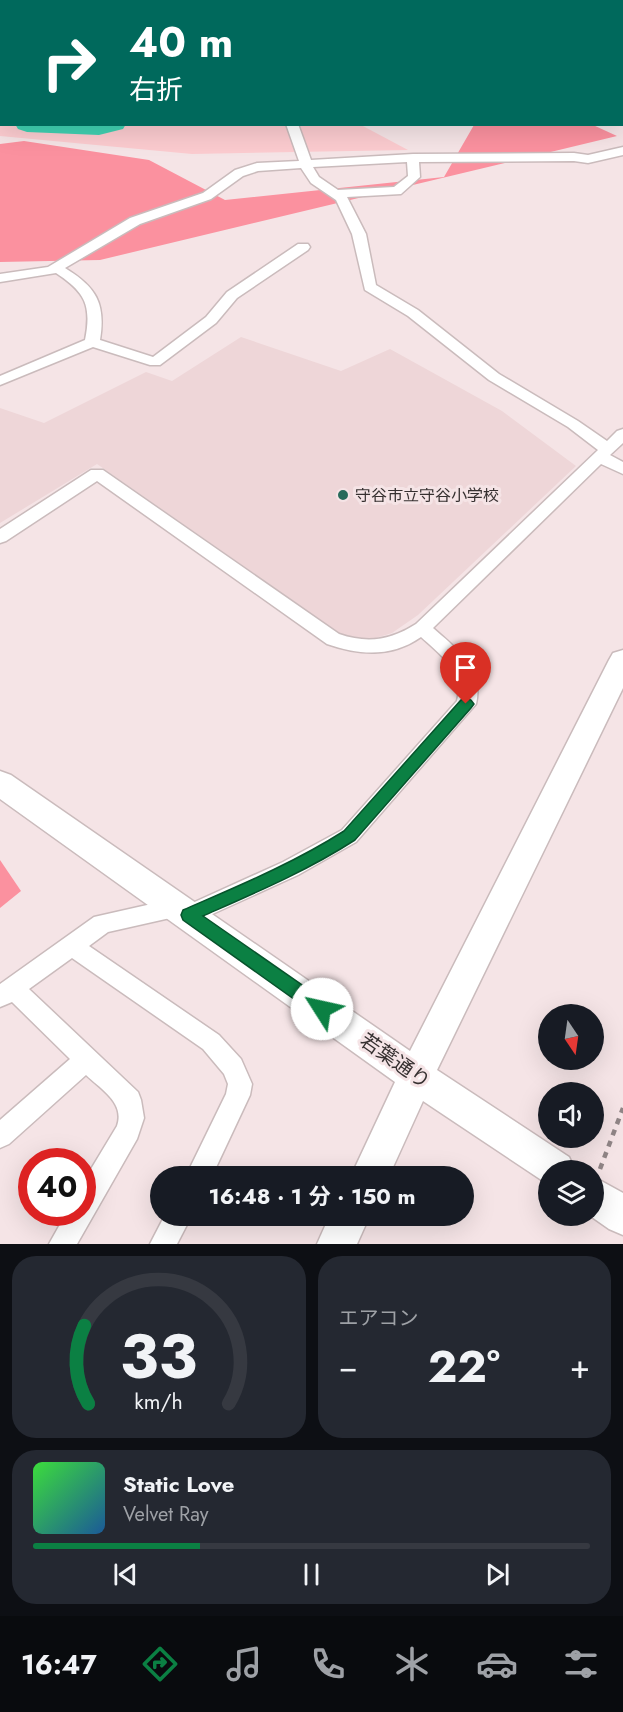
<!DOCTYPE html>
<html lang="ja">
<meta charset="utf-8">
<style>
:root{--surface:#171b24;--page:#242831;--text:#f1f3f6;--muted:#9ea1a6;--line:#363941;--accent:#0b8043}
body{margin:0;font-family:Jost,"Noto Sans JP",sans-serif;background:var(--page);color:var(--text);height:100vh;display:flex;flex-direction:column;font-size:22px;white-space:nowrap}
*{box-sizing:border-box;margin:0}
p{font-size:20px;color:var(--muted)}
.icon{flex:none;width:33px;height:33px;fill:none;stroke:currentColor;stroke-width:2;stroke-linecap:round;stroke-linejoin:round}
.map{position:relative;height:1244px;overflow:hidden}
.drawer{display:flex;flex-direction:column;gap:12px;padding:12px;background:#0d0f14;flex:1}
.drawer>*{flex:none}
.hud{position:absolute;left:0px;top:0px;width:624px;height:126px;box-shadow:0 6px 24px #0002;background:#00695c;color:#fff;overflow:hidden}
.needle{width:39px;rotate:167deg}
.controls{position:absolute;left:538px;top:1004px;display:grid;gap:12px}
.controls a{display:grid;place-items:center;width:66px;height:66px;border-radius:50%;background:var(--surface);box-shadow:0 6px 24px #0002;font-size:30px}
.speed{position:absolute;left:18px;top:1148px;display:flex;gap:12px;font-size:30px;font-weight:700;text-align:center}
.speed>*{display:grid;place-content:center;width:78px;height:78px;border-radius:50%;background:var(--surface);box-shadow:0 6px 24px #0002;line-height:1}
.speed .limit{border:9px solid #d22;background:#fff;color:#111}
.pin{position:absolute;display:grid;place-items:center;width:51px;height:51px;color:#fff;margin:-62px -26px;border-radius:50% 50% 50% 0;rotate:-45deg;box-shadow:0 0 6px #0007}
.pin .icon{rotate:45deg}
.me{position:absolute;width:66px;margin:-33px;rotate:305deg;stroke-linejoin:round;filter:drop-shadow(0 0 4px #0008)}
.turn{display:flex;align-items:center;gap:21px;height:126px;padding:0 30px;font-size:27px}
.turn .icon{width:78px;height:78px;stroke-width:2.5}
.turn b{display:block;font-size:42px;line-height:51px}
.big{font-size:45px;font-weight:700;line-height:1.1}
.drawer .card{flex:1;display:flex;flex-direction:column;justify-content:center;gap:9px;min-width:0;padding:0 21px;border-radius:24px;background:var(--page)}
.drawer .dial{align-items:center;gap:0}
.dial svg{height:156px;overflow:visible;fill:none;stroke:var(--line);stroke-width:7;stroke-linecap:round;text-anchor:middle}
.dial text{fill:var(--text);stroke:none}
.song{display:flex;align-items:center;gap:18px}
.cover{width:72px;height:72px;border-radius:9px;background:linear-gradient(135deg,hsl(120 70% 55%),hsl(210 70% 35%))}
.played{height:6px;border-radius:3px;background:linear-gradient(90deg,var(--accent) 30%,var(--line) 30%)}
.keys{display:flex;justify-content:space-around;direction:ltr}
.heat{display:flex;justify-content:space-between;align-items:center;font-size:33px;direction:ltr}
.drawer .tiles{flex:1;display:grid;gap:12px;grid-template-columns:1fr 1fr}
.card:last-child{grid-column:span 2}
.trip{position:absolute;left:150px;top:1166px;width:324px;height:60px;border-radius:30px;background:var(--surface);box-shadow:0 6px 24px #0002;font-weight:700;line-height:60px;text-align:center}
.dock{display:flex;height:96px;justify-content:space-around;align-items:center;background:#090b0e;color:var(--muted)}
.dock .icon{width:42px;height:42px}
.dock .current{color:var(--accent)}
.dock b{font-size:27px;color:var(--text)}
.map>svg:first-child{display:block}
.built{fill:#eed6d8}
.green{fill:#fbcbcf}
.forest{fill:#fb919f}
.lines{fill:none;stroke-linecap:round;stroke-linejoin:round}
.river{fill:#40d0b1;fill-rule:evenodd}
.lane-casing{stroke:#cabbbc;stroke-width:3}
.street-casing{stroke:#cabbbc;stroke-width:3}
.secondary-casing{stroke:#cabbbc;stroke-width:3}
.path{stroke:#908586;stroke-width:4.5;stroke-dasharray:6 6;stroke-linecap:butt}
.lane{fill:#fff;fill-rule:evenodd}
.street{fill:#fff;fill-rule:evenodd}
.secondary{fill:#fff;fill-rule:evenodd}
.route{fill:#0b8043;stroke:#07532c;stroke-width:1.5}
.poi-dot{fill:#286b5b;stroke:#f5e4e6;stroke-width:2}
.labels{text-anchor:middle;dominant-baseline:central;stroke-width:6;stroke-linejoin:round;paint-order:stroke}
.poi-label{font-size:16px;fill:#363030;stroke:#f5e4e6;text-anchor:start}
.near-street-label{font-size:20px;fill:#363030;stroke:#f5e4e6}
</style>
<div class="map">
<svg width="623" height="1244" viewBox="0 0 623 1244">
<rect width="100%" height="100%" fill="#f5e4e6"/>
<path class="built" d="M 241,337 L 341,371 L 390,349 L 502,411 L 576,466 L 418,615 L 392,633 L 369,640 L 342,635 L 97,464 L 0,523 L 0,408 L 44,423 L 146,372 L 172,381 Z"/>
<path class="green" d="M 0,74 L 2,124 L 361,125 L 408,150 L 192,154 L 0,136 Z"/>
<g class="forest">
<path d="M 33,0 L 248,0 L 33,1 Z"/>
<path d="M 474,125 L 593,125 L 617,136 L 100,260 L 0,262 L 0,144 L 24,141 L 149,160 L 225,200 L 444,177 Z"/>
<path d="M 0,860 L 21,891 L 0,908 Z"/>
</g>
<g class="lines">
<path class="river" d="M 15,124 L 126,124 L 123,129 L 99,135 L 27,132 L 18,129 Z"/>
<defs>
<rect id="lane" x="622" y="56" width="1" height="4"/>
<g id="street">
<path d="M 256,0 L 267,0 L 255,2 Z"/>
<path d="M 299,0 L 311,0 L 298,2 Z"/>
<path d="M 382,0 L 396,0 L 381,2 Z"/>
<path d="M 484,0 L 498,0 L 483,2 Z"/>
<path d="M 574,0 L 586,0 L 573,2 Z"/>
<rect x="0" y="52" width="2" height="6"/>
<path d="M 286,124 L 298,124 L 311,160 L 413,154 L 574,153 L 588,155 L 623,147 L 623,155 L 588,163 L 574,161 L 419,162 L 420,177 L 401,194 L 347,197 L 366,234 L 376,285 L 418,310 L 499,374 L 578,421 L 607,441 L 617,431 L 623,429 L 623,443 L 610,455 L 623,462 L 623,474 L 601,464 L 433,628 C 457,649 484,669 476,704 L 356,842 L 298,875 L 197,921 L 189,924 L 181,921 L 179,916 L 108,932 L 89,946 L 219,1035 L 241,1059 L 252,1084 L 250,1095 L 212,1176 L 186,1176 L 226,1094 L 228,1084 L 224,1074 L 203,1049 L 72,958 L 29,989 L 138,1092 L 141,1100 L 144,1118 L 137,1139 L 77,1244 L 49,1244 L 67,1212 L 82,1212 L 82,1184 L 117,1126 C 125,1103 102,1090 86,1075 L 9,1144 L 0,1148 L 0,1120 L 70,1059 L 12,1002 L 0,1007 L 0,984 L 94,917 L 178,898 L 186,901 L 188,905 L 283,862 L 342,830 L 457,701 C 465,672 441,655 421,637 C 391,658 359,655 327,644 L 97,481 L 6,541 L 0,543 L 0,529 L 91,470 L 103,470 L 339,634 C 368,644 391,640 416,624 L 598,450 L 568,427 L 489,380 L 408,316 L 365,290 L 352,234 L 336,200 L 311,183 L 301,168 L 258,171 L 243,176 L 211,199 L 140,224 L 65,268 C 96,287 106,303 100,340 L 153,357 L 206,317 L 227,292 L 298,244 L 308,244 L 310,247 L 308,250 L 237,298 L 216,323 L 160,365 L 150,365 L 93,347 L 0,385 L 0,376 L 85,340 C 92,305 85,292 56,273 L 0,282 L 0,274 L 48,267 L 130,218 L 203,193 L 235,170 L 257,163 L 299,161 ZM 407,162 L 408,176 L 394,187 L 338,190 L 319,177 L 313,167 Z"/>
<path d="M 165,1215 L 192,1215 L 177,1244 L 150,1244 Z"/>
</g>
<g id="secondary">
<path d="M 505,0 L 521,0 L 521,2 L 506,2 Z"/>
<rect x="622" y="64" width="1" height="11"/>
<path d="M 623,650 L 623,688 L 437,1070 L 569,1157 L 575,1170 L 549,1170 L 549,1185 L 423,1101 L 389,1176 L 351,1176 L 395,1082 L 0,799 L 0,771 L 11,775 L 410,1051 L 609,660 L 613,653 Z"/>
<path d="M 594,1177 L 623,1193 L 623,1235 L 609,1229 L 589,1215 L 594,1215 Z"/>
<path d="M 330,1215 L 370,1215 L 357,1244 L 317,1244 Z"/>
</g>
</defs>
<use href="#lane" class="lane-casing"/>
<use href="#street" class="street-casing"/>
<use href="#secondary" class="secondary-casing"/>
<g class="path">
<path d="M 225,1168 L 241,1176"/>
<path d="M 600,1169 L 623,1108"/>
</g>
<use href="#lane" class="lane"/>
<use href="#street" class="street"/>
<use href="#secondary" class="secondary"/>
</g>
<path class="route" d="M 466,698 L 471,700 L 474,704 L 471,708 L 355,840 C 307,871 255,893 203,916 L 328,1003 L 330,1009 L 328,1014 L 322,1016 L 315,1014 L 183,920 L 181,915 L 183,910 C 238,886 294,863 344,831 L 461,700 Z"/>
<circle class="poi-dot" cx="343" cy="495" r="6"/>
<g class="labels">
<g class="poi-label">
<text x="355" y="495">守谷市立守谷小学校</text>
</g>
<g class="near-street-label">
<text transform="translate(395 1061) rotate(35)">若葉通り</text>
</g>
</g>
</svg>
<div class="controls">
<a><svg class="needle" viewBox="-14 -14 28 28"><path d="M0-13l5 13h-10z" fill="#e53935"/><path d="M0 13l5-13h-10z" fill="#9ea1a6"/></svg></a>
<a><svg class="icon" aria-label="sound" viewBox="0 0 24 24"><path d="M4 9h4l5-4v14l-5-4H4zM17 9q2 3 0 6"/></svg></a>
<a><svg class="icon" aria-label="layers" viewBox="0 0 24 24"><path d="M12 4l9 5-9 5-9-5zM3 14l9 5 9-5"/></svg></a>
</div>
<div class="speed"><div class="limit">40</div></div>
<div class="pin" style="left:466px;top:704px;background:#d93025"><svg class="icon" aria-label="arrive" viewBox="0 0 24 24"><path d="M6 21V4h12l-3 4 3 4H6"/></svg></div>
<svg class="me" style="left:322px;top:1009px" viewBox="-20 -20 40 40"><circle r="19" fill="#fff"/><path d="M0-13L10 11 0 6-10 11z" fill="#0b8043"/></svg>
<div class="trip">16:48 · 1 分 · 150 m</div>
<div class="hud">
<div class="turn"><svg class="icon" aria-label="right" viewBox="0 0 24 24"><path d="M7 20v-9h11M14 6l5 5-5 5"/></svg><div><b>40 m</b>右折</div></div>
</div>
</div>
<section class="drawer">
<div class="tiles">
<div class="card dial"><svg viewBox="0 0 100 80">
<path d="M14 69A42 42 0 1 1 86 69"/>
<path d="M14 69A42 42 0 0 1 12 29" stroke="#0b8043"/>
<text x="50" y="56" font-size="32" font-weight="700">33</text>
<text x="50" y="72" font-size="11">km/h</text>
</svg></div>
<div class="card"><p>エアコン</p>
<div class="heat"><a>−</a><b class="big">22°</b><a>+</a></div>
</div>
<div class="card">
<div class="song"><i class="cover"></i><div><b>Static Love</b><p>Velvet Ray</p></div></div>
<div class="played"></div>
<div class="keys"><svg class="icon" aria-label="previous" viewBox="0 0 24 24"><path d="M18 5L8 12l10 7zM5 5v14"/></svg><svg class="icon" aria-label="pause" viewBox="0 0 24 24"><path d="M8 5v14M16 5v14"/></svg><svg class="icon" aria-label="next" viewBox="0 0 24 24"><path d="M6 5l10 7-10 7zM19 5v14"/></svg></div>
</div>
</div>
</section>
<nav class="dock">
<b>16:47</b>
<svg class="icon current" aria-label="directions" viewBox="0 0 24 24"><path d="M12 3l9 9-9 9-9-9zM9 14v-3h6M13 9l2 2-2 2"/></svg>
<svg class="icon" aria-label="music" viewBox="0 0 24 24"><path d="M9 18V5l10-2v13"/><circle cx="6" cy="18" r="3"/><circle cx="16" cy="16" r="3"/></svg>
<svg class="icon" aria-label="phone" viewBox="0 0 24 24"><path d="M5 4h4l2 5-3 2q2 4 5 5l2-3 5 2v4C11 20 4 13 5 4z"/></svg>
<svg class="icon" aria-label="climate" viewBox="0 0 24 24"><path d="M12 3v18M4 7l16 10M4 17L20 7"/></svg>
<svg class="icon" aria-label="car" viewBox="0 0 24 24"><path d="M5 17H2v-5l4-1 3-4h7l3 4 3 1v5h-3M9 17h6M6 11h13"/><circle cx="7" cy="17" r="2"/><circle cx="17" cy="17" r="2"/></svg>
<svg class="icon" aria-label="filters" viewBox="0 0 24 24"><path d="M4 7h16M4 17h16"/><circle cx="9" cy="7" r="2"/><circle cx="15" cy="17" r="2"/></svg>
</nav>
